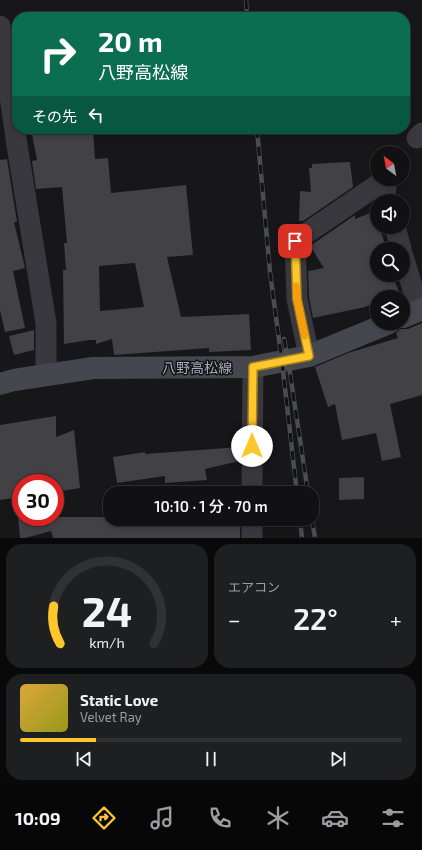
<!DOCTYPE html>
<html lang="ja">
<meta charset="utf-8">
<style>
:root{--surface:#111113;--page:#1e1f21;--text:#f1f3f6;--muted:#9c9da0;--line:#303133;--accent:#fdc62b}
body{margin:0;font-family:"Exo 2","Noto Sans JP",sans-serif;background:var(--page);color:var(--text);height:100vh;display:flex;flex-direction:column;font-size:15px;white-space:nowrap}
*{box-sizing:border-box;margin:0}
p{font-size:13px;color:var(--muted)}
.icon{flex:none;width:22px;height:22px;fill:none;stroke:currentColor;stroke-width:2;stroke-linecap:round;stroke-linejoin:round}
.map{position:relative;height:538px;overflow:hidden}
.details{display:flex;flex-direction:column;gap:6px;padding:6px;background:#09090a;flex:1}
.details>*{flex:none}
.banner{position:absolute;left:12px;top:12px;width:398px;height:122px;border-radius:16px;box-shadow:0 2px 6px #0003,0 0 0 1px var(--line);background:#0b6e4f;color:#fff;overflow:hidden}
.needle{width:26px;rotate:328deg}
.fabs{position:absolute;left:370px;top:146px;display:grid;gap:8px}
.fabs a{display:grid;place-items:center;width:40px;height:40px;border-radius:50%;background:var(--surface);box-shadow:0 2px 6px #0003,0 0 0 1px var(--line);font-size:20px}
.speed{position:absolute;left:12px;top:474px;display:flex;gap:8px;font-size:20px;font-weight:700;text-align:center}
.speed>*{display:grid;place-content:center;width:52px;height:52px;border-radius:50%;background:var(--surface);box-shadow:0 2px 6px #0003,0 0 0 1px var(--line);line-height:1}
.speed .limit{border:6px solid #d22;background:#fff;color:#111}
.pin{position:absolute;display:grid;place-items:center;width:34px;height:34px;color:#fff;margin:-17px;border-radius:8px;box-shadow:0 2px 6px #0006}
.me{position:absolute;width:44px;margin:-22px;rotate:0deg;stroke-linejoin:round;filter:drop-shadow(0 0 3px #0008)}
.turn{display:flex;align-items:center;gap:14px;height:84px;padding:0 20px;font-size:18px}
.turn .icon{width:52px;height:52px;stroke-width:2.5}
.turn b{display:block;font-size:28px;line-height:34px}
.then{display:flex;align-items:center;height:38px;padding:0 20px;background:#0003;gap:8px;font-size:15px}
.big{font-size:30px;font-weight:600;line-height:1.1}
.details .widget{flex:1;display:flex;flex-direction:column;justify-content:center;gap:6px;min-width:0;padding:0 14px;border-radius:16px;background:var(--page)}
.details .dial{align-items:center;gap:0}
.dial svg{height:104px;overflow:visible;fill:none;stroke:var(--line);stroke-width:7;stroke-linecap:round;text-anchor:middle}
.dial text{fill:var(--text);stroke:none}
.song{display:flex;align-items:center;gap:12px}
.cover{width:48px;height:48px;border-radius:6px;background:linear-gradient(135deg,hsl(40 70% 55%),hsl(60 70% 35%))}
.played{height:4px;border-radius:2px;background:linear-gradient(90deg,var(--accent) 20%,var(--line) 20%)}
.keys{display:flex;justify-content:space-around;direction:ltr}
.heat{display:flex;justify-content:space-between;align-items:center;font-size:22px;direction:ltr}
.details .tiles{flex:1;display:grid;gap:6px;grid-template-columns:1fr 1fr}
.widget:last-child{grid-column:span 2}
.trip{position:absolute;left:103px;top:486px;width:216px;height:40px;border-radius:16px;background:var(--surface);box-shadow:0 2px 6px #0003,0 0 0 1px var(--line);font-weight:600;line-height:40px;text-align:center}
.dock{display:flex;height:64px;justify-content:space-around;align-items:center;background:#070708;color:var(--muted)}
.dock .icon{width:28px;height:28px}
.dock .active{color:var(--accent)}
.dock b{font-size:18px;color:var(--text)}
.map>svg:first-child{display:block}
.building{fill:#414146;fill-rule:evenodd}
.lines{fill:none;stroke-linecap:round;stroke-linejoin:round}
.minor{stroke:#38383e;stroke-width:21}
.secondary{stroke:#45474f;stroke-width:22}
.rail-casing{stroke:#4a4c54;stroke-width:4.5}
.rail{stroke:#121214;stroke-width:3;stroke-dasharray:9;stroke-linecap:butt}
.route-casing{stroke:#a4811c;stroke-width:10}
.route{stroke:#fdc62b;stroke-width:7}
.slow{stroke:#f59e0b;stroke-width:7}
.labels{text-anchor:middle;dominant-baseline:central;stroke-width:3;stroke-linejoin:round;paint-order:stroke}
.street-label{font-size:14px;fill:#a8acba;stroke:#121214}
</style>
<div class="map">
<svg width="422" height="538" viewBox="0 0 422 538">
<rect width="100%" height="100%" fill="#171719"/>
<g class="building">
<path d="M 31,129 L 93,129 L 95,159 L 108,158 L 111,193 L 186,185 L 193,255 L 167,257 L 181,317 L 249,314 L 251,350 L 209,352 L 209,348 L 114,355 L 112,339 L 96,344 L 96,340 L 89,340 L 64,344 L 63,270 L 66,270 L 64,243 L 67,243 L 62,187 L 36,189 L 32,161 L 37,160 ZM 135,263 L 144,307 L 100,311 L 99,266 Z"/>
<path d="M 7,159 L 17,222 L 14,222 L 25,268 L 13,271 L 25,328 L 5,332 L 0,310 L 0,160 Z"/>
<path d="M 348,162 L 350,162 L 353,187 L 303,221 L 299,221 L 300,191 L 311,192 L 309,168 L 312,168 L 312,164 Z"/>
<path d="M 373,212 L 377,223 L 377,227 L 379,227 L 387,249 L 377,249 L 377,275 L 392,275 L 401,297 L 377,297 L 377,302 L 365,307 L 313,318 L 309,297 L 308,271 L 324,268 L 310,246 L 355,215 L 355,219 Z"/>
<path d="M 422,323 L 422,395 L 390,404 L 401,457 L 382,461 L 376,433 L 342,440 L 335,404 L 328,407 L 315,367 L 348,353 L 398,338 L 396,333 L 400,329 L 408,329 Z"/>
<path d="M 34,330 L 34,350 L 14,355 L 9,336 Z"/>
<path d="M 56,416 L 56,437 L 74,430 L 80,488 L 55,492 L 55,483 L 21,483 L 21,497 L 0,500 L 0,425 Z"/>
<path d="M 240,447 L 240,461 L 205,469 L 207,480 L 165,483 L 165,476 L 117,483 L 113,457 L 145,452 L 145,454 Z"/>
<path d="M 364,477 L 364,499 L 339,500 L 339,478 Z"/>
<path d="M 18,517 L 110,517 L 110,519 L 130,519 L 182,525 L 181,522 L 240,519 L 240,538 L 53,538 L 51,531 L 25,538 L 20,538 Z"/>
</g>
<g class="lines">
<g class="minor">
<path d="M 0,26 L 17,145 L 46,323 L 46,375"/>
<path d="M 417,138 L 422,133"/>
<path d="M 387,201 L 385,194 L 387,179"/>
<path d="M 395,227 L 401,249"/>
<path d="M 403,256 L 419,310"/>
<path d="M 309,356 L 297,299 L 295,241 L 386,179"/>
<path d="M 252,493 L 253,367"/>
<path d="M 252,538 L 252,519"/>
</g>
<g class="secondary">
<path d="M 403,317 L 422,309"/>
<path d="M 0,384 L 14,380 L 93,368 L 253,367 L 309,356 L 389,323"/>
</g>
<defs>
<g id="rail">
<path d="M 246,0 L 247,17"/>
<path d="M 257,129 L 270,272 L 282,362 L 297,493"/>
<path d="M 284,339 L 288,360 L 308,493"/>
<path d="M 300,519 L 302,538"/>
<path d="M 312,519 L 315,538"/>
</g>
</defs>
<use href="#rail" class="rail-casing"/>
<use href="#rail" class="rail"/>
</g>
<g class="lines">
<defs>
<path id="route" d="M 252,446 L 253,367 L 309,356 L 297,299 L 295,241"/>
</defs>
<use href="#route" class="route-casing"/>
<use href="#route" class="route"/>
<path class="slow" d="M 296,286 L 297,299 L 305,336"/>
</g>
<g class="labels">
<g class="street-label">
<text x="197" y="367">八野高松線</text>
</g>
</g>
</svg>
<div class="fabs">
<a><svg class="needle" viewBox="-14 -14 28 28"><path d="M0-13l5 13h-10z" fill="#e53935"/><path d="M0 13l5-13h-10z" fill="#9c9da0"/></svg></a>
<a><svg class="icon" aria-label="sound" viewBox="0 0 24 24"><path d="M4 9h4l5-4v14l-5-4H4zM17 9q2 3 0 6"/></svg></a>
<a><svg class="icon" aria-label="search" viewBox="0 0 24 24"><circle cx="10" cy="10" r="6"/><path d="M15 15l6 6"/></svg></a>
<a><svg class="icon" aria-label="layers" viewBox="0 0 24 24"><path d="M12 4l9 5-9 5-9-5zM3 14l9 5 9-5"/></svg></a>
</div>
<div class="speed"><div class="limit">30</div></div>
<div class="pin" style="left:295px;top:241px;background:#d93025"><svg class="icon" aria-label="arrive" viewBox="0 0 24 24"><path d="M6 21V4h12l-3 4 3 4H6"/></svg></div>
<svg class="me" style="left:252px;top:446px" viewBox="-20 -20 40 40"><circle r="19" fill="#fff"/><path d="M0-13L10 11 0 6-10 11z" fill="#fdc62b"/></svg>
<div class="trip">10:10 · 1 分 · 70 m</div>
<div class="banner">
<div class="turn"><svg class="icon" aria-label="right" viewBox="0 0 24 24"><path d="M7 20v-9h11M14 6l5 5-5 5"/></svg><div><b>20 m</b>八野高松線</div></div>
<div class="then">その先<svg class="icon" aria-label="left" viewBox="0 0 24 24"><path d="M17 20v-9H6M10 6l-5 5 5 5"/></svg></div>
</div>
</div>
<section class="details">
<div class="tiles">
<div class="widget dial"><svg viewBox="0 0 100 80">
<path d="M14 69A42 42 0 1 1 86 69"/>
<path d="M14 69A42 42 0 0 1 9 40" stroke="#fdc62b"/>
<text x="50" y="56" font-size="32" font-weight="700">24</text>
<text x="50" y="72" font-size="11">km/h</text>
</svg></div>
<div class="widget"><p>エアコン</p>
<div class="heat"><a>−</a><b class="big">22°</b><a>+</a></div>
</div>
<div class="widget">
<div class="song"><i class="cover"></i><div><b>Static Love</b><p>Velvet Ray</p></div></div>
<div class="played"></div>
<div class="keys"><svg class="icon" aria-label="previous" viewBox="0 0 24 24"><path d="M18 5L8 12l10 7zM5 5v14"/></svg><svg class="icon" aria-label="pause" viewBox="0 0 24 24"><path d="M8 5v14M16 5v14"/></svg><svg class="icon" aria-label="next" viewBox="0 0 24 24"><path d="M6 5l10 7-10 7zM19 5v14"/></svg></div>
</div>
</div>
</section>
<nav class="dock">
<b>10:09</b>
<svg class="icon active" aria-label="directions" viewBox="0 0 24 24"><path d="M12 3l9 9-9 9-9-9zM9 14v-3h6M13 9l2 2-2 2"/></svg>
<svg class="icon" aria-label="music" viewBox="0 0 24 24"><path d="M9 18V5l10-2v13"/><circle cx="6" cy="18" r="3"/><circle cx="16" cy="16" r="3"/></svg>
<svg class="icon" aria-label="phone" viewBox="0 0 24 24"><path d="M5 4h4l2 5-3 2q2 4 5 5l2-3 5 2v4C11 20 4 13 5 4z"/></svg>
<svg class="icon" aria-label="climate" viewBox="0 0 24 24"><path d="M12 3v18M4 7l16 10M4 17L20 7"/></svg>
<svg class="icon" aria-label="car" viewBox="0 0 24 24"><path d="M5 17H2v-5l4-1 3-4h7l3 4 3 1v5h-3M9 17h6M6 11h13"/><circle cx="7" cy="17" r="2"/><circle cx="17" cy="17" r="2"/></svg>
<svg class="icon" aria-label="filters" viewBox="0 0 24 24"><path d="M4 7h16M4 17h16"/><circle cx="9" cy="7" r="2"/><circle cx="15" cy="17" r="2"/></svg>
</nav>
